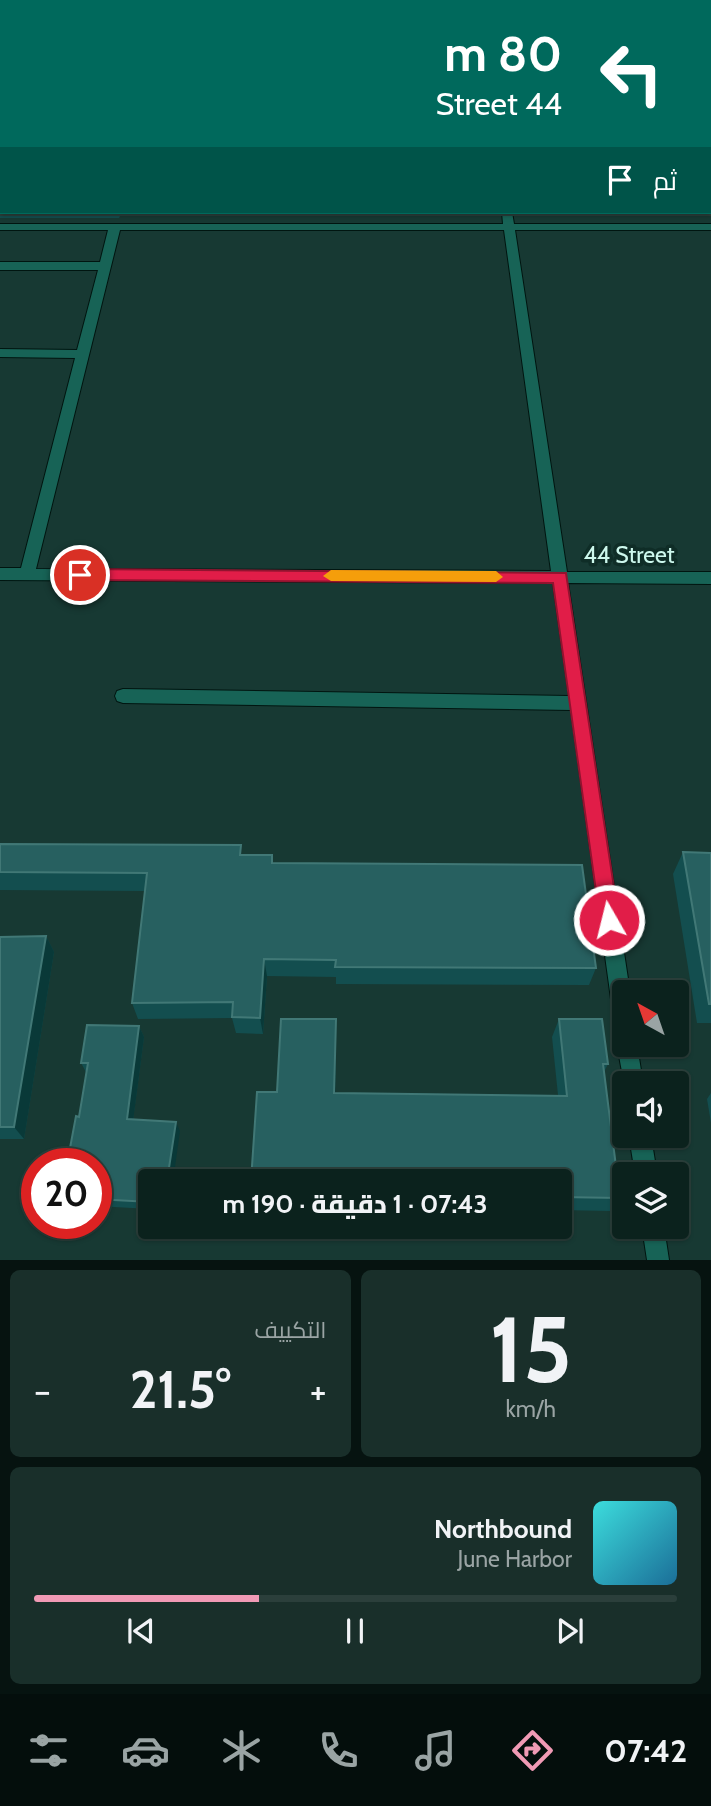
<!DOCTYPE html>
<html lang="ar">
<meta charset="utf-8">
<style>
:root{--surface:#0b221d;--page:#192f2a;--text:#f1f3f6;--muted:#9aa4a4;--line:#2b3f3b;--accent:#f09ab5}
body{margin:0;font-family:Cabin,Cairo,sans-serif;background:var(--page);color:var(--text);direction:rtl;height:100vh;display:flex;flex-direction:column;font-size:26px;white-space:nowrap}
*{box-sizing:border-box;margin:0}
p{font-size:23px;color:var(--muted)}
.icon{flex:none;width:38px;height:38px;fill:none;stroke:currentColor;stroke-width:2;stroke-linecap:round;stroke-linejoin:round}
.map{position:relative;height:1260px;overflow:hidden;direction:ltr}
.details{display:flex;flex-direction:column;gap:10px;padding:10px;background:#061310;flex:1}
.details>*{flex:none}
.hud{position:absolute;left:0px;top:0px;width:712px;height:214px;box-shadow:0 2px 5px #0004,0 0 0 2px var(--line);direction:rtl;background:#00695c;color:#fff;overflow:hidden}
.needle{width:46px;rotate:320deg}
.fabs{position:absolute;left:612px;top:980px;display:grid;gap:14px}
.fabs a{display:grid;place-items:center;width:77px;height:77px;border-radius:7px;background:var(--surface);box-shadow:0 2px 5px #0004,0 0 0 2px var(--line);font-size:35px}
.speed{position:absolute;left:21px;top:1148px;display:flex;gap:14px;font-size:35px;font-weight:700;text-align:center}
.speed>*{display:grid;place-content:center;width:91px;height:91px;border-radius:50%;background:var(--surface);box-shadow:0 2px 5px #0004,0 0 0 2px var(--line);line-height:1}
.speed .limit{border:10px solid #d22;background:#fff;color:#111}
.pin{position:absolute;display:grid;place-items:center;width:60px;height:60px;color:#fff;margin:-30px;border:4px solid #fff;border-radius:50%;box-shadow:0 2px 7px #0007}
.me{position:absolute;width:77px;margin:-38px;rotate:352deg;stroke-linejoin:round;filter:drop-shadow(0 0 5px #0008)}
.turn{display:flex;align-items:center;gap:24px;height:147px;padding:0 35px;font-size:32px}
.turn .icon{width:91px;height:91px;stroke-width:2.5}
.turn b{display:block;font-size:49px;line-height:60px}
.then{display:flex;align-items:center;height:66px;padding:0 35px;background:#0003;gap:14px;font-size:26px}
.big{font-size:52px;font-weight:800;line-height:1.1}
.details .tile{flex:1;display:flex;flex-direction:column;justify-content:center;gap:10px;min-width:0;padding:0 24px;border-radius:10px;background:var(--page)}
.details .dial{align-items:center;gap:0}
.dial b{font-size:91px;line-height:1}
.song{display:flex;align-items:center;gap:21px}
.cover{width:84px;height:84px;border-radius:10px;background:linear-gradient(135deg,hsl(180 70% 55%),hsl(200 70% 35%))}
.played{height:7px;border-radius:4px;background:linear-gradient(90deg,var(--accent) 35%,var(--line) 35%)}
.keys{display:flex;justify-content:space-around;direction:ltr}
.heat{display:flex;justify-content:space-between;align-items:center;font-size:38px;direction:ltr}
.details .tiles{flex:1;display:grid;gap:10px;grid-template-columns:1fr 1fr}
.tile:last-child{grid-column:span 2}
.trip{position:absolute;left:138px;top:1169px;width:434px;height:70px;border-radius:7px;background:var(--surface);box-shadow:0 2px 5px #0004,0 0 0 2px var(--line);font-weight:800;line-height:70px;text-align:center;direction:rtl}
.tab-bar{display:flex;height:112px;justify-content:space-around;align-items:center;background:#040e0c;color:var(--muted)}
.tab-bar .icon{width:49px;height:49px}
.tab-bar .active{color:var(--accent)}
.tab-bar b{font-size:32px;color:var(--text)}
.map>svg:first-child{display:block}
.built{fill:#173933;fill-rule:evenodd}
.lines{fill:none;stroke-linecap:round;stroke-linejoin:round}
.lane-casing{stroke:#001510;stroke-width:2}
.lane{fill:#176356;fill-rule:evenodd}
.wall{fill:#134e4f}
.shaded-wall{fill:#093938}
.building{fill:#276060;stroke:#417876;stroke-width:2}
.route{fill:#e11d48;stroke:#92132f;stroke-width:2}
.slow{fill:#f59e0b}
.labels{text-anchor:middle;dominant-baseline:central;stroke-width:7;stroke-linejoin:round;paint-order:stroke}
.street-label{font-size:23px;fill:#cdf8ed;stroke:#0f2d27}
</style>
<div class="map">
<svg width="711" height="1260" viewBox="0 0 711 1260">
<rect width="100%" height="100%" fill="#0f2d27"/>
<path class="built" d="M 0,0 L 711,0 L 711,1260 L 0,1260 ZM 2,2 L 710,2 L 710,212 L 2,212 ZM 625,992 L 677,992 L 677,1045 L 625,1045 ZM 625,1083 L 677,1083 L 677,1136 L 625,1136 ZM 37,1164 L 96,1164 L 96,1223 L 37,1223 ZM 625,1174 L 677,1174 L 677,1227 L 625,1227 ZM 150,1181 L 560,1181 L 560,1227 L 150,1227 Z"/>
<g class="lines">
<defs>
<g id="lane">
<path d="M 48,0 L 114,0 L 116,2 L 49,2 Z"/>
<path d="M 120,0 L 135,0 L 118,2 Z"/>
<path d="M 168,0 L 176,0 L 167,2 Z"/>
<rect x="0" y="19" width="2" height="6"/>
<rect x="0" y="44" width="2" height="6"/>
<rect x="0" y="83" width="2" height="6"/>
<rect x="710" y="149" width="1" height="6"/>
<path d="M 502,212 L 512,212 L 514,224 L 711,224 L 711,230 L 515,230 L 567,572 L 711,572 L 711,584 L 568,583 L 630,992 L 625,992 L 625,1045 L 637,1045 L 643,1083 L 625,1083 L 625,1088 L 617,1045 L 622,1037 L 618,1035 L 615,1028 L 571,710 L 123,703 L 117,701 L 115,696 L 117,691 L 123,689 L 569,696 L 553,583 L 0,580 L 0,568 L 21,568 L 75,358 L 0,357 L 0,349 L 77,350 L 98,270 L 0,270 L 0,262 L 100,262 L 108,230 L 0,230 L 0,224 L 503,224 ZM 120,230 L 504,230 L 551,571 L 36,569 Z"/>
<path d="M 629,1136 L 651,1136 L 657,1174 L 635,1174 Z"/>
<path d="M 642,1227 L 664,1227 L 669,1260 L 647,1260 Z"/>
</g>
</defs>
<use href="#lane" class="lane-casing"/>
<use href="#lane" class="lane"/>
</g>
<g class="wall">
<path d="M 178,0 L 472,0 L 472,2 L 192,2 L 192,1 Z"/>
<path d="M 510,0 L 711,0 L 711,125 L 710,2 L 510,2 Z"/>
<path d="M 0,95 L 2,95 L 2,212 L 235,212 L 234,216 L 121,214 L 119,218 L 0,218 Z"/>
<path d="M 710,171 L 711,216 L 563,215 L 555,212 L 710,212 Z"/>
<path d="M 352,212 L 494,212 L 494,216 L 353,216 Z"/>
<path d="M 0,844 L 242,855 L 273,863 L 596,968 L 589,985 L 336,984 L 336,977 L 267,976 L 263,1034 L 236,1033 L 232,1018 L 138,1019 L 132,1003 L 145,891 L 0,890 Z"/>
<path d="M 683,852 L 711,853 L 711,1023 L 697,1023 L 673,874 Z"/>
<path d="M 46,936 L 54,952 L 24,1139 L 0,1139 L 0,937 Z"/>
<path d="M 336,1019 L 335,1093 L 558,1095 L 552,1037 L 559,1019 L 608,1064 L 604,1072 L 620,1198 L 610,1211 L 560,1210 L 560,1181 L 277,1092 Z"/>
<path d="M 139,1026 L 144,1037 L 133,1120 L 180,1131 L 150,1181 L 150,1209 L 96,1206 L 96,1164 L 79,1117 L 86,1072 L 81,1063 Z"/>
<path d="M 711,1093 L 711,1123 L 707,1099 Z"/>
</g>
<g class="shaded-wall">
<path d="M 46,936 L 54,952 L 24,1139 L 14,1127 Z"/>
<path d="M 264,959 L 267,976 L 263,1034 L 260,1018 Z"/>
<path d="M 336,1019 L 336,1037 L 335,1109 L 334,1093 Z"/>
<path d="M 139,1026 L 144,1037 L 132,1129 L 127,1119 Z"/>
<path d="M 176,1122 L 180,1131 L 173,1181 L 167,1181 Z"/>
</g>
<g class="building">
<rect x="192" y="0" width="60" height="2"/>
<rect x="324" y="0" width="148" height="2"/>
<path d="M 514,0 L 711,0 L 711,99 L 710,2 L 514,2 Z"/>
<rect x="0" y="95" width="2" height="101"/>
<path d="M 0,844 L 241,845 L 240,855 L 272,855 L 272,863 L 582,865 L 596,968 L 335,967 L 336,960 L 264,959 L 260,1018 L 232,1017 L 233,1002 L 132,1003 L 147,873 L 0,872 Z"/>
<path d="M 683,852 L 711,853 L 711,1004 L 709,1004 Z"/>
<path d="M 46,936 L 14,1127 L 0,1127 L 0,937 Z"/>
<path d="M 281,1019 L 336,1019 L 334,1093 L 567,1096 L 559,1019 L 602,1019 L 608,1064 L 603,1064 L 620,1198 L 560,1197 L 560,1181 L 251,1181 L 257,1092 L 277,1092 Z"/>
<path d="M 87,1025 L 139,1026 L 127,1119 L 176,1122 L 167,1181 L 150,1181 L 150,1202 L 96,1199 L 96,1164 L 67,1164 L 76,1116 L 79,1117 L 88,1063 L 81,1063 Z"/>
</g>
<path class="route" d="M 80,569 L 566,573 L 619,920 L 616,926 L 609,929 L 602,926 L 600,920 L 553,583 L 80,580 L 72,575 Z"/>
<path class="slow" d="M 331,570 L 496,571 L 503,577 L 496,582 L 331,581 L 323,576 Z"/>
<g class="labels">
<g class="street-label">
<text x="629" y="555">44 Street</text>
</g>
</g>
</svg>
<div class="fabs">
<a><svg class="needle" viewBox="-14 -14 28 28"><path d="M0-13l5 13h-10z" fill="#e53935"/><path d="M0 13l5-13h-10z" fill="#9aa4a4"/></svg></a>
<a><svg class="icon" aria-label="sound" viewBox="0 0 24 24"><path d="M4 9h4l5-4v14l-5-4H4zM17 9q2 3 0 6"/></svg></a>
<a><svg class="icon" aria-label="layers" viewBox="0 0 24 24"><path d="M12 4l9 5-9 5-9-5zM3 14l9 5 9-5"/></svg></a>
</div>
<div class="speed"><div class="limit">20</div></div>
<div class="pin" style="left:80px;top:575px;background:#d93025"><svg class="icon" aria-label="arrive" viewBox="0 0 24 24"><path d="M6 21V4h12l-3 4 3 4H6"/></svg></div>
<svg class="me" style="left:609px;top:920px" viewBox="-20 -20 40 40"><circle r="17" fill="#e11d48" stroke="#fff" stroke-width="3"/><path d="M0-11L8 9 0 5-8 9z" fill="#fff"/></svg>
<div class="trip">07:43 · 1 دقيقة · 190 m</div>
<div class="hud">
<div class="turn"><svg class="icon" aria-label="left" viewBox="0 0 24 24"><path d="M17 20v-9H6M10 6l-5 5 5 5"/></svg><div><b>80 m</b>44 Street</div></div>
<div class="then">ثم<svg class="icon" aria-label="arrive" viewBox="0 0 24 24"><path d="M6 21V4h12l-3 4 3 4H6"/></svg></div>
</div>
</div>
<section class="details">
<div class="tiles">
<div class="tile dial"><b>15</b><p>km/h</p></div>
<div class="tile"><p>التكييف</p>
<div class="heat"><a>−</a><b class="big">21.5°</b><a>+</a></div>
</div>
<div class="tile">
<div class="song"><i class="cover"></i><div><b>Northbound</b><p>June Harbor</p></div></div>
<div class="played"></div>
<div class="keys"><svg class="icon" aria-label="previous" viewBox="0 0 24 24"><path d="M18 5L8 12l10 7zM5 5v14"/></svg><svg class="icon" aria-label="pause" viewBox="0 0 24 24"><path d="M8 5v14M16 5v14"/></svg><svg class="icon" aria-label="next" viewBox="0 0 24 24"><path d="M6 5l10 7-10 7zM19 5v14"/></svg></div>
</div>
</div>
</section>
<nav class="tab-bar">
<b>07:42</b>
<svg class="icon active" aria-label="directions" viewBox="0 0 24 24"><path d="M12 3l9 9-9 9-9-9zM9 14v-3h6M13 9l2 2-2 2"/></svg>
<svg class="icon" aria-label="music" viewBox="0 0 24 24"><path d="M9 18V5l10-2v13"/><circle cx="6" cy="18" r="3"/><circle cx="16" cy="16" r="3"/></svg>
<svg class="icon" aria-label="phone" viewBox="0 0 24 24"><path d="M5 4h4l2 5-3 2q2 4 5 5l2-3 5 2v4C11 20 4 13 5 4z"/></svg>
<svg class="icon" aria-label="climate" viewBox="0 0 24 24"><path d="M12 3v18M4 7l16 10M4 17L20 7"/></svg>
<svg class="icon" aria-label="car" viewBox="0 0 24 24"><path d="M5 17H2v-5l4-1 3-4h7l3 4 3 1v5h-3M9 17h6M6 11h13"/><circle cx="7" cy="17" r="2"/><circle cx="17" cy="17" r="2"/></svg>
<svg class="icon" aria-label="filters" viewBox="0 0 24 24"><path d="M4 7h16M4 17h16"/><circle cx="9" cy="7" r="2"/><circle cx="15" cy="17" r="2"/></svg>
</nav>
